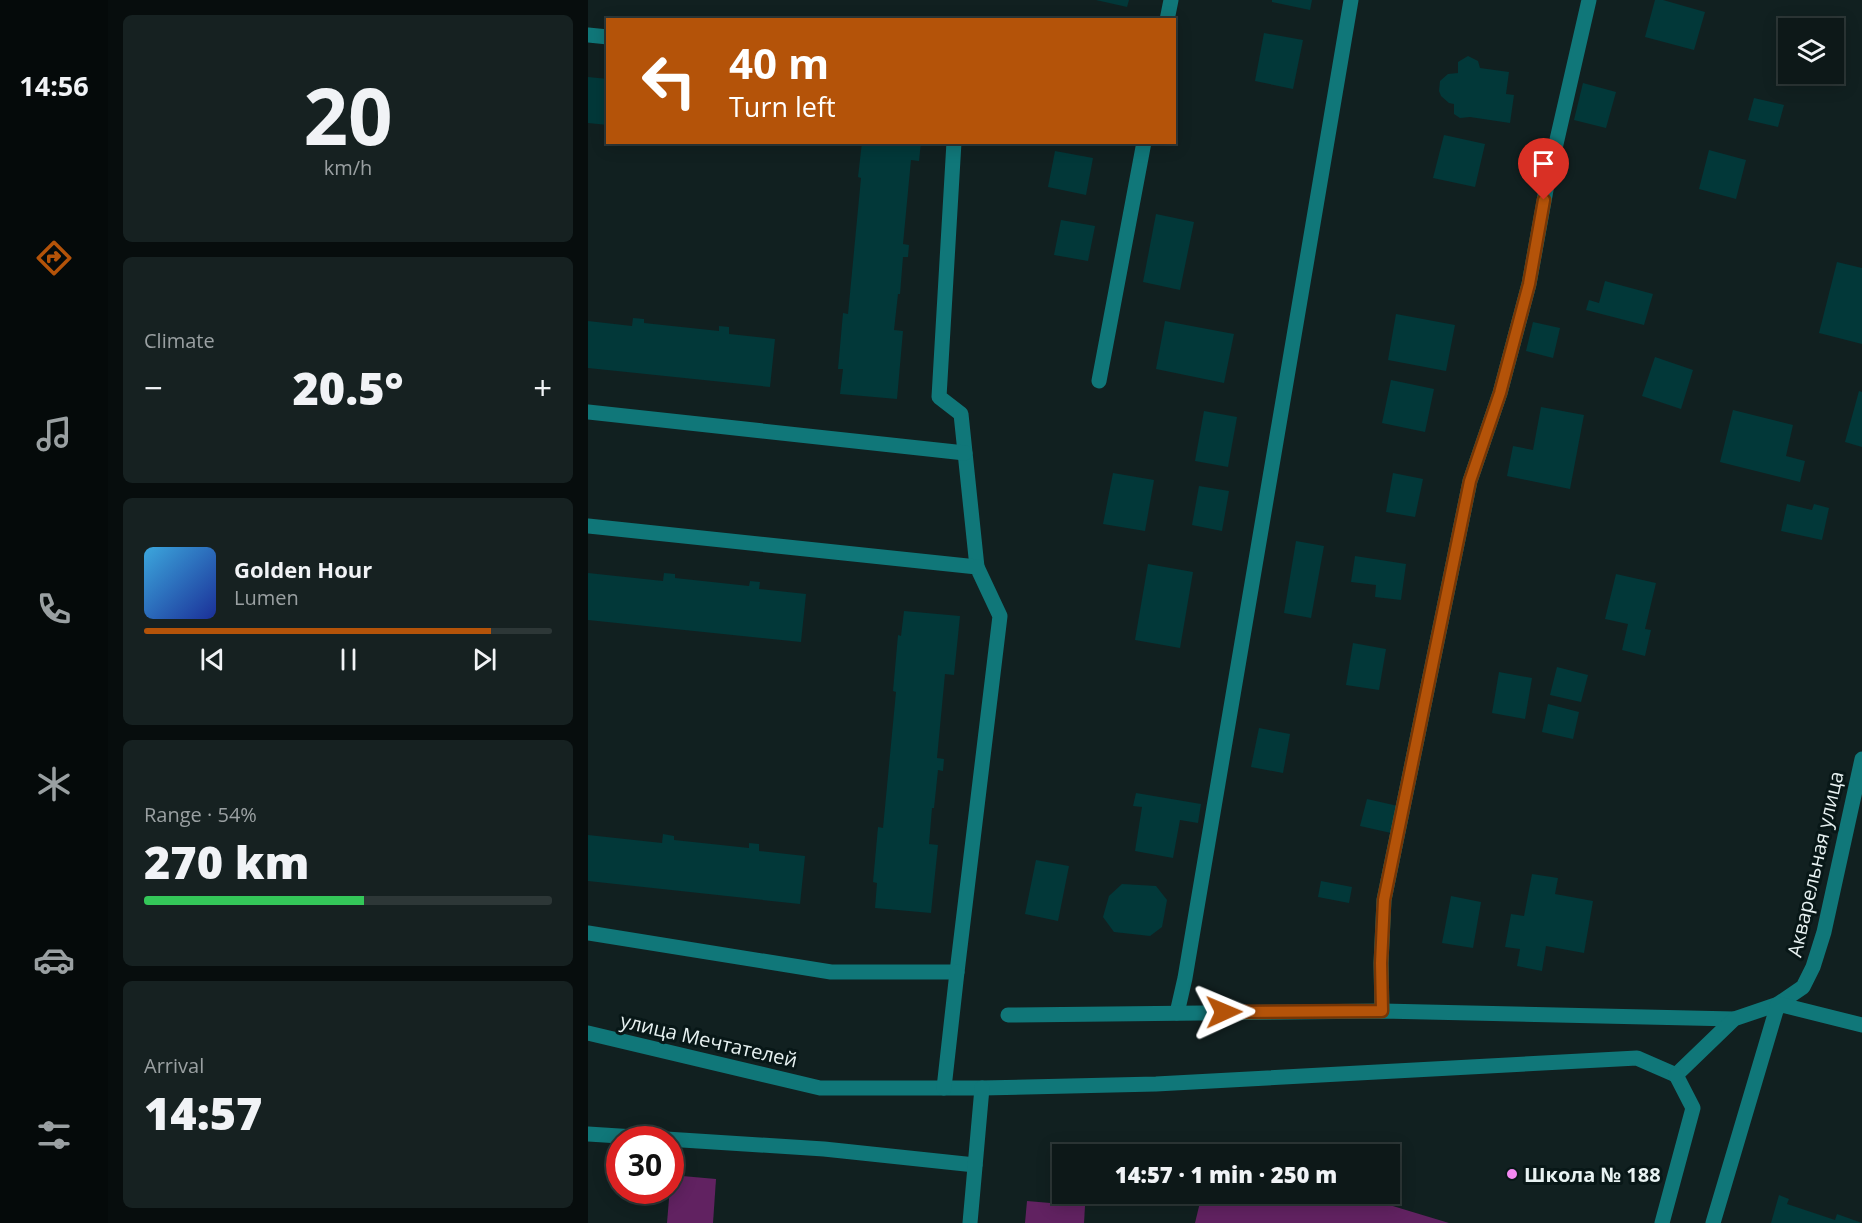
<!DOCTYPE html>
<meta charset="utf-8">
<style>
:root{--surface:#0d1818;--page:#162121;--text:#f1f3f6;--muted:#9aa0a2;--line:#2d3737;--accent:#b45309}
body{margin:0;font-family:"Open Sans",sans-serif;background:var(--page);color:var(--text);height:100vh;display:flex;flex-direction:column;font-size:22px;white-space:nowrap}
*{box-sizing:border-box;margin:0}
p{font-size:20px;color:var(--muted)}
.icon{flex:none;width:33px;height:33px;fill:none;stroke:currentColor;stroke-width:2;stroke-linecap:round;stroke-linejoin:round}
.map{position:relative;flex:1;overflow:hidden}
.drawer{display:flex;flex-direction:column;gap:15px;padding:15px;background:#070d0d;width:480px}
.drawer>*{flex:none}
.banner{position:absolute;left:18px;top:18px;width:570px;height:126px;border-radius:0px;box-shadow:0 3px 15px #0003,0 0 0 2px var(--line);background:#b45309;color:#fff;overflow:hidden}
.fabs{position:absolute;left:1190px;top:18px;display:grid;gap:12px}
.fabs a{display:grid;place-items:center;width:66px;height:66px;border-radius:0px;background:var(--surface);box-shadow:0 3px 15px #0003,0 0 0 2px var(--line);font-size:30px}
.speed{position:absolute;left:18px;top:1126px;display:flex;gap:12px;font-size:30px;font-weight:700;text-align:center}
.speed>*{display:grid;place-content:center;width:78px;height:78px;border-radius:50%;background:var(--surface);box-shadow:0 3px 15px #0003,0 0 0 2px var(--line);line-height:1}
.speed .limit{border:9px solid #d22;background:#fff;color:#111}
.pin{position:absolute;display:grid;place-items:center;width:51px;height:51px;color:#fff;margin:-62px -26px;border-radius:50% 50% 50% 0;rotate:-45deg;box-shadow:0 0 6px #0007}
.pin .icon{rotate:45deg}
.me{position:absolute;width:66px;margin:-33px;rotate:89deg;stroke-linejoin:round;filter:drop-shadow(0 0 4px #0008)}
.turn{display:flex;align-items:center;gap:21px;height:126px;padding:0 24px;font-size:27px}
.turn .icon{width:78px;height:78px;stroke-width:2.5}
.turn b{display:block;font-size:42px;line-height:51px}
.big{font-size:45px;font-weight:800;line-height:1.1}
.drawer .tile{flex:1;display:flex;flex-direction:column;justify-content:center;gap:9px;min-width:0;padding:0 21px;border-radius:9px;background:var(--page)}
.drawer .dial{align-items:center;gap:0}
.dial b{font-size:78px;line-height:1}
.song{display:flex;align-items:center;gap:18px}
.cover{width:72px;height:72px;border-radius:9px;background:linear-gradient(135deg,hsl(200 70% 55%),hsl(230 70% 35%))}
.played{height:6px;border-radius:3px;background:linear-gradient(90deg,var(--accent) 85%,var(--line) 85%)}
.keys{display:flex;justify-content:space-around;direction:ltr}
.heat{display:flex;justify-content:space-between;align-items:center;font-size:33px;direction:ltr}
.charge{height:9px;border-radius:4px;background:linear-gradient(90deg,#34c759 54%,var(--line) 0)}
.trip{position:absolute;left:464px;top:1144px;width:348px;height:60px;border-radius:0px;background:var(--surface);box-shadow:0 3px 15px #0003,0 0 0 2px var(--line);font-weight:800;line-height:60px;text-align:center}
main{display:flex;flex:1;min-height:0}
.dock{display:flex;flex-direction:column;width:108px;justify-content:space-around;align-items:center;background:#050a0a;color:var(--muted)}
.dock .icon{width:42px;height:42px}
.dock .on{color:var(--accent)}
.dock b{font-size:27px;color:var(--text)}
.map>svg:first-child{display:block}
.green{fill:#612261}
.building{fill:#023839}
.lines{fill:none;stroke-linecap:round;stroke-linejoin:round}
.minor{stroke:#107779;stroke-width:15}
.route-casing{stroke:#753606;stroke-width:15}
.route{stroke:#b45309;stroke-width:10}
.poi-dot{fill:#f389f1;stroke:#081717;stroke-width:2}
.labels{text-anchor:middle;dominant-baseline:central;stroke-width:6;stroke-linejoin:round;paint-order:stroke}
.street-label{font-size:20px;fill:#e8f2f2;stroke:#081717}
.poi-label{font-size:20px;font-weight:bold;fill:#e8f2f2;stroke:#081717;text-anchor:start}
</style>
<main>
<nav class="dock">
<b>14:56</b>
<svg class="icon on" aria-label="directions" viewBox="0 0 24 24"><path d="M12 3l9 9-9 9-9-9zM9 14v-3h6M13 9l2 2-2 2"/></svg>
<svg class="icon" aria-label="music" viewBox="0 0 24 24"><path d="M9 18V5l10-2v13"/><circle cx="6" cy="18" r="3"/><circle cx="16" cy="16" r="3"/></svg>
<svg class="icon" aria-label="phone" viewBox="0 0 24 24"><path d="M5 4h4l2 5-3 2q2 4 5 5l2-3 5 2v4C11 20 4 13 5 4z"/></svg>
<svg class="icon" aria-label="climate" viewBox="0 0 24 24"><path d="M12 3v18M4 7l16 10M4 17L20 7"/></svg>
<svg class="icon" aria-label="car" viewBox="0 0 24 24"><path d="M5 17H2v-5l4-1 3-4h7l3 4 3 1v5h-3M9 17h6M6 11h13"/><circle cx="7" cy="17" r="2"/><circle cx="17" cy="17" r="2"/></svg>
<svg class="icon" aria-label="filters" viewBox="0 0 24 24"><path d="M4 7h16M4 17h16"/><circle cx="9" cy="7" r="2"/><circle cx="15" cy="17" r="2"/></svg>
</nav>
<section class="drawer">
<div class="tile dial"><b>20</b><p>km/h</p></div>
<div class="tile"><p>Climate</p>
<div class="heat"><a>−</a><b class="big">20.5°</b><a>+</a></div>
</div>
<div class="tile">
<div class="song"><i class="cover"></i><div><b>Golden Hour</b><p>Lumen</p></div></div>
<div class="played"></div>
<div class="keys"><svg class="icon" aria-label="previous" viewBox="0 0 24 24"><path d="M18 5L8 12l10 7zM5 5v14"/></svg><svg class="icon" aria-label="pause" viewBox="0 0 24 24"><path d="M8 5v14M16 5v14"/></svg><svg class="icon" aria-label="next" viewBox="0 0 24 24"><path d="M6 5l10 7-10 7zM19 5v14"/></svg></div>
</div>
<div class="tile"><p>Range · 54%</p><b class="big">270 km</b><div class="charge"></div></div>
<div class="tile"><p>Arrival</p><b class="big">14:57</b></div>
</section>
<div class="map">
<svg width="1274" height="1223" viewBox="0 0 1274 1223">
<rect width="100%" height="100%" fill="#112020"/>
<g class="green">
<path d="M 83,1175 L 128,1179 L 125,1223 L 79,1223 Z"/>
<path d="M 614,1194 L 765,1194 L 861,1223 L 607,1223 Z"/>
<path d="M 439,1201 L 497,1206 L 496,1223 L 437,1223 Z"/>
</g>
<g class="building">
<path d="M 508,0 L 541,0 L 539,7 Z"/>
<path d="M 684,0 L 724,0 L 722,10 L 684,2 Z"/>
<path d="M 1067,0 L 1075,0 L 1117,12 L 1106,50 L 1057,37 Z"/>
<path d="M 676,33 L 715,40 L 705,89 L 667,81 Z"/>
<path d="M 880,56 L 890,61 L 892,68 L 921,72 L 918,94 L 926,95 L 922,123 L 882,117 L 872,118 L 866,114 L 866,104 L 861,103 L 853,96 L 851,91 L 852,81 L 860,74 L 870,73 L 870,62 Z"/>
<path d="M 0,77 L 20,79 L 20,125 L 0,123 Z"/>
<path d="M 995,83 L 1028,92 L 1018,128 L 986,120 Z"/>
<path d="M 1166,98 L 1196,105 L 1190,127 L 1160,120 Z"/>
<path d="M 856,135 L 897,144 L 887,187 L 845,178 Z"/>
<path d="M 274,142 L 333,142 L 331,161 L 323,160 L 315,244 L 321,245 L 320,257 L 315,257 L 312,294 L 310,294 L 306,330 L 315,331 L 309,399 L 252,394 L 255,369 L 250,369 L 255,313 L 260,314 L 273,178 L 270,177 Z"/>
<path d="M 1121,150 L 1158,160 L 1148,199 L 1111,189 Z"/>
<path d="M 467,151 L 505,158 L 498,195 L 460,187 Z"/>
<path d="M 568,214 L 606,222 L 592,290 L 555,282 Z"/>
<path d="M 473,220 L 507,226 L 500,261 L 466,255 Z"/>
<path d="M 1249,262 L 1274,268 L 1274,344 L 1231,333 Z"/>
<path d="M 1017,281 L 1065,294 L 1056,325 L 998,310 L 1001,300 L 1011,303 Z"/>
<path d="M 808,314 L 867,325 L 858,371 L 800,360 Z"/>
<path d="M 45,318 L 56,319 L 56,323 L 131,331 L 131,326 L 141,327 L 141,334 L 187,339 L 182,387 L 0,368 L 0,321 L 44,326 Z"/>
<path d="M 577,321 L 646,334 L 636,383 L 568,369 Z"/>
<path d="M 945,322 L 972,328 L 965,358 L 938,351 Z"/>
<path d="M 1067,357 L 1105,370 L 1093,409 L 1054,396 Z"/>
<path d="M 803,380 L 846,389 L 837,432 L 794,423 Z"/>
<path d="M 1271,391 L 1274,392 L 1274,447 L 1257,442 Z"/>
<path d="M 953,407 L 996,415 L 982,489 L 919,476 L 925,446 L 945,450 Z"/>
<path d="M 1145,410 L 1205,425 L 1198,456 L 1217,461 L 1212,482 L 1132,462 Z"/>
<path d="M 616,411 L 649,417 L 640,467 L 607,461 Z"/>
<path d="M 525,473 L 566,480 L 557,531 L 515,524 Z"/>
<path d="M 805,473 L 835,479 L 827,517 L 798,512 Z"/>
<path d="M 611,486 L 641,491 L 634,531 L 604,525 Z"/>
<path d="M 1199,504 L 1224,510 L 1226,504 L 1241,508 L 1234,540 L 1193,531 Z"/>
<path d="M 708,541 L 736,546 L 723,618 L 696,613 Z"/>
<path d="M 767,556 L 818,564 L 813,600 L 787,597 L 788,585 L 763,582 Z"/>
<path d="M 560,564 L 605,572 L 592,648 L 547,640 Z"/>
<path d="M 0,573 L 75,581 L 76,573 L 87,574 L 87,578 L 161,586 L 162,581 L 172,582 L 171,589 L 218,594 L 213,642 L 0,620 Z"/>
<path d="M 1028,574 L 1068,583 L 1057,629 L 1063,630 L 1057,656 L 1034,650 L 1040,624 L 1017,619 Z"/>
<path d="M 316,611 L 372,616 L 366,675 L 357,674 L 349,758 L 356,759 L 355,771 L 350,770 L 346,808 L 344,808 L 341,844 L 350,845 L 343,913 L 287,908 L 289,883 L 285,882 L 290,827 L 295,828 L 308,692 L 305,691 L 310,635 L 313,636 Z"/>
<path d="M 765,643 L 798,649 L 791,690 L 758,685 Z"/>
<path d="M 969,667 L 1000,675 L 993,702 L 962,695 Z"/>
<path d="M 911,672 L 944,678 L 937,719 L 904,713 Z"/>
<path d="M 960,704 L 991,712 L 985,739 L 954,732 Z"/>
<path d="M 671,728 L 702,734 L 695,773 L 663,767 Z"/>
<path d="M 548,793 L 613,804 L 610,823 L 592,820 L 585,858 L 547,851 L 554,807 L 545,806 Z"/>
<path d="M 779,799 L 810,806 L 803,833 L 772,826 Z"/>
<path d="M 75,834 L 86,836 L 86,840 L 161,848 L 161,843 L 171,844 L 171,851 L 217,856 L 212,904 L 0,881 L 0,835 L 74,843 Z"/>
<path d="M 448,860 L 481,866 L 470,921 L 437,914 Z"/>
<path d="M 944,874 L 970,878 L 967,894 L 1005,901 L 996,953 L 958,946 L 954,971 L 929,966 L 932,949 L 917,947 L 923,914 L 936,916 Z"/>
<path d="M 733,881 L 764,887 L 761,903 L 730,897 Z"/>
<path d="M 534,884 L 568,886 L 579,900 L 574,927 L 562,936 L 526,932 L 515,917 L 521,896 Z"/>
<path d="M 863,896 L 893,902 L 885,948 L 854,943 Z"/>
<path d="M 1191,1195 L 1201,1199 L 1199,1204 L 1247,1220 L 1249,1214 L 1274,1223 L 1183,1223 Z"/>
</g>
<g class="lines">
<g class="minor">
<path d="M 579,20 L 583,0"/>
<path d="M 0,35 L 20,37"/>
<path d="M 366,142 L 351,397 L 373,414 L 389,567"/>
<path d="M 511,381 L 556,142"/>
<path d="M 0,412 L 377,453"/>
<path d="M 0,526 L 389,567 L 412,616 L 369,972 L 243,972 L 0,933"/>
<path d="M 794,1011 L 793,963 L 796,900 L 882,481 L 912,393 L 941,284 L 960,179 L 1001,0"/>
<path d="M 589,1013 L 597,978 L 763,0"/>
<path d="M 420,1015 L 794,1011 L 1146,1019"/>
<path d="M 0,1033 L 232,1088 L 394,1088 L 568,1084 L 1049,1058 L 1088,1075"/>
<path d="M 1088,1075 L 1146,1019 L 1190,1004 L 1215,987 L 1225,967 L 1236,932 L 1274,759"/>
<path d="M 356,1088 L 369,972"/>
<path d="M 0,1134 L 236,1149 L 387,1165"/>
<path d="M 382,1223 L 394,1088"/>
<path d="M 1074,1223 L 1105,1108 L 1088,1075"/>
<path d="M 1125,1223 L 1190,1004 L 1274,1025"/>
</g>
</g>
<g class="lines">
<defs>
<path id="route" d="M 636,1012 L 794,1011 L 793,963 L 796,900 L 882,481 L 912,393 L 941,284 L 956,200"/>
</defs>
<use href="#route" class="route-casing"/>
<use href="#route" class="route"/>
</g>
<circle class="poi-dot" cx="924" cy="1174" r="6"/>
<g class="labels">
<g class="street-label">
<text transform="translate(1227 864) rotate(-77)">Акварельная улица</text>
<text transform="translate(121 1040) rotate(13)">улица Мечтателей</text>
</g>
<g class="poi-label">
<text x="936" y="1174">Школа № 188</text>
</g>
</g>
</svg>
<div class="fabs">
<a><svg class="icon" aria-label="layers" viewBox="0 0 24 24"><path d="M12 4l9 5-9 5-9-5zM3 14l9 5 9-5"/></svg></a>
</div>
<div class="speed"><div class="limit">30</div></div>
<div class="pin" style="left:956px;top:200px;background:#d93025"><svg class="icon" aria-label="arrive" viewBox="0 0 24 24"><path d="M6 21V4h12l-3 4 3 4H6"/></svg></div>
<svg class="me" style="left:636px;top:1012px" viewBox="-20 -20 40 40"><path d="M0-17L14 15 0 8-14 15z" fill="#b45309" stroke="#fff" stroke-width="4"/></svg>
<div class="trip">14:57 · 1 min · 250 m</div>
<div class="banner">
<div class="turn"><svg class="icon" aria-label="left" viewBox="0 0 24 24"><path d="M17 20v-9H6M10 6l-5 5 5 5"/></svg><div><b>40 m</b>Turn left</div></div>
</div>
</div>
</main>
